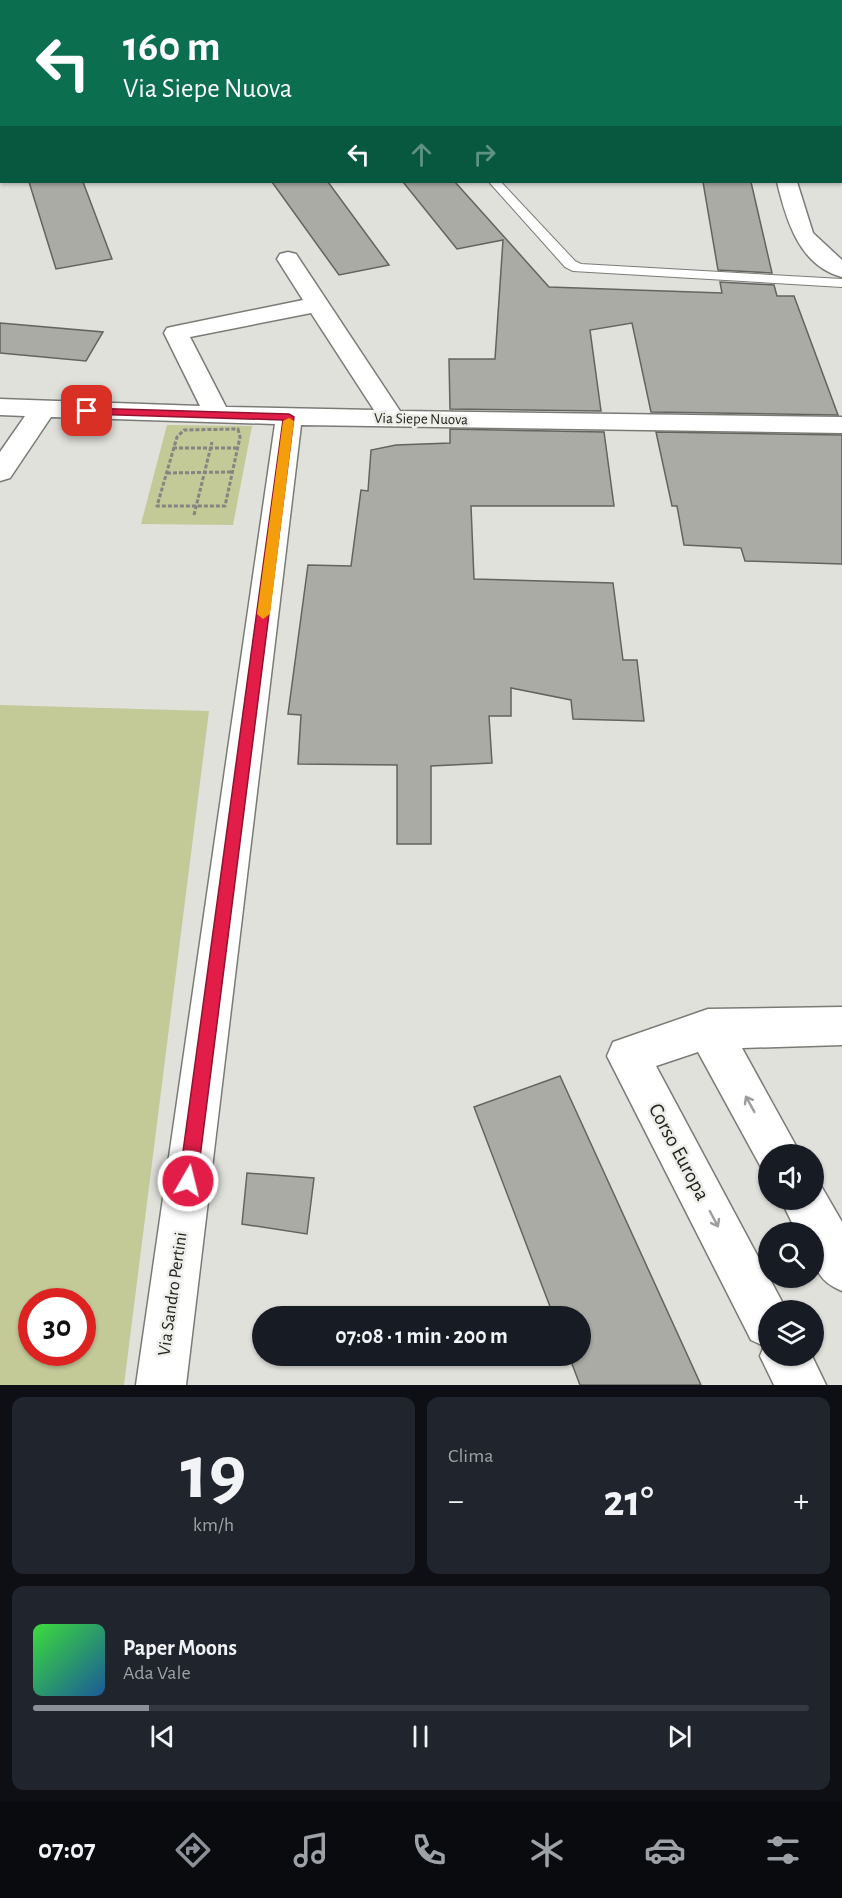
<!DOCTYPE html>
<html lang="it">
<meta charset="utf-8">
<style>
:root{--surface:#171b24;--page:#20242c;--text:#f1f3f6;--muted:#9ea1a6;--line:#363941;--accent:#8c9099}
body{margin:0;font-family:"Alegreya Sans",sans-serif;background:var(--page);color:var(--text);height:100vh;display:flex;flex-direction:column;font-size:22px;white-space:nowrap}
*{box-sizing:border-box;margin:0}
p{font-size:20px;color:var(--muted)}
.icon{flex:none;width:33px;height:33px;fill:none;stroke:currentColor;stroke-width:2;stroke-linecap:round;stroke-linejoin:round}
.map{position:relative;height:1385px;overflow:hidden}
.drawer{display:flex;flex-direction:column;gap:12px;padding:12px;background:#0d0f14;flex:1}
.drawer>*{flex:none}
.hud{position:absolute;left:0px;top:0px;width:843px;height:183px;box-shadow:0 2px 4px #0004;background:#0b6e4f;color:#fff;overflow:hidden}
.fabs{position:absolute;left:758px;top:1144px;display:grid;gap:12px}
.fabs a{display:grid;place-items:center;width:66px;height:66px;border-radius:50%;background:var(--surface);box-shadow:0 2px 4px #0004;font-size:30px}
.speed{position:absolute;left:18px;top:1288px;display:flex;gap:12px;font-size:30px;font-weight:700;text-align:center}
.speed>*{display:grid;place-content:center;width:78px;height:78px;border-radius:50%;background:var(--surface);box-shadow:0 2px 4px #0004;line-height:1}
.speed .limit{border:9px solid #d22;background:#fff;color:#111}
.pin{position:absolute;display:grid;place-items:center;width:51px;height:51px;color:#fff;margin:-26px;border-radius:12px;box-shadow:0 3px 9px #0006}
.me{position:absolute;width:66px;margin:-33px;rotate:8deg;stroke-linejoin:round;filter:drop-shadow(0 0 4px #0008)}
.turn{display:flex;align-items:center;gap:21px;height:126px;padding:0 24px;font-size:27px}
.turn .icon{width:78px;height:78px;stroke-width:2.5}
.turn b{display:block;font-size:42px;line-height:51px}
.lanes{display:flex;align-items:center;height:57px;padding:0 24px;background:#0003;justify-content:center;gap:30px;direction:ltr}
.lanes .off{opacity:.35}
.big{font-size:45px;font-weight:600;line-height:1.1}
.drawer .widget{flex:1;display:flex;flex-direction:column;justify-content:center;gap:9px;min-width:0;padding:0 21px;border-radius:12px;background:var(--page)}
.drawer .dial{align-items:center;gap:0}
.dial b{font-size:78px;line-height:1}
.song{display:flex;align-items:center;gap:18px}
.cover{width:72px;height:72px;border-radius:9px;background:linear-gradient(135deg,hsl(120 70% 55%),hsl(210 70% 35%))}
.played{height:6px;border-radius:3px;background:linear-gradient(90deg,var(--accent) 15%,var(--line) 15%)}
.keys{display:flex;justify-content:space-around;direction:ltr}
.heat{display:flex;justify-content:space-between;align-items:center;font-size:33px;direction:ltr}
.drawer .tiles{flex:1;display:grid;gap:12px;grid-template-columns:1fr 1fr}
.widget:last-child{grid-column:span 2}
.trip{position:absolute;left:252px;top:1306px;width:339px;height:60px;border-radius:30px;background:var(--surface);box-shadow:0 2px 4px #0004;font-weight:600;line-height:60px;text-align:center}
.tab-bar{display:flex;height:96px;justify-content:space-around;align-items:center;background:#090b0e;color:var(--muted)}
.tab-bar .icon{width:42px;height:42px}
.tab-bar .selected{color:var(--accent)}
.tab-bar b{font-size:27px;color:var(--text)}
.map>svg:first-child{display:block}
.green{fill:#c4c998;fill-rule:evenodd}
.building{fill:#ababa5;stroke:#63645f;stroke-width:1.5}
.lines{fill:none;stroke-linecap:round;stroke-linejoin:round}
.lane-casing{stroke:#7b7b76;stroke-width:2}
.street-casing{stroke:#7b7b76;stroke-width:3}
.secondary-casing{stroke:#7b7b76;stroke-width:3}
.path{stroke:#858581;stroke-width:3;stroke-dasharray:4 2;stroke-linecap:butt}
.lane{fill:#fff;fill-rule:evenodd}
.street{fill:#fff;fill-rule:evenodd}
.secondary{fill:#fff;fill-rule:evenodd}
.oneway{stroke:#9c9c9b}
.route{fill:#e11d48;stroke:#92132f;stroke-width:1.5}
.slow{fill:#f59e0b}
.labels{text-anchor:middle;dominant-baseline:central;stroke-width:5;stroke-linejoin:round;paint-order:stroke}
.far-street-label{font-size:15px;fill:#222220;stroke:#edeee8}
.street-label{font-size:18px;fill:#222220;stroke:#edeee8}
.near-street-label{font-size:21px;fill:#222220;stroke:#edeee8}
</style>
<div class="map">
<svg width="842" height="1385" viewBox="0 0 842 1385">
<rect width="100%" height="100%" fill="#e0e1db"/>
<g class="green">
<path d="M 167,425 L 252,426 L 233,525 L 141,524 Z"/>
<path d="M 0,705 L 209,711 L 124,1385 L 0,1385 ZM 32,1302 L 82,1302 L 82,1353 L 32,1353 Z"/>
</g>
<g class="building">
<path d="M 29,182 L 83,182 L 112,259 L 56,269 Z"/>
<path d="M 272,182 L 328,182 L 389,265 L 339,275 Z"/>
<path d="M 403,182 L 455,182 L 549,287 L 722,293 L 720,282 L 774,285 L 777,296 L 794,296 L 838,415 L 651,412 L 632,323 L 590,330 L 601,411 L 450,409 L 449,359 L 495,359 L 503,240 L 457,249 Z"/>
<path d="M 703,182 L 751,182 L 772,273 L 718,270 Z"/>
<path d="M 0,323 L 103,332 L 86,361 L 0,353 Z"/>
<path d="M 450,429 L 604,432 L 614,506 L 471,506 L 474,579 L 613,583 L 623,660 L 637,660 L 644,721 L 573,719 L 571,700 L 511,688 L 511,716 L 489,716 L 492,763 L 431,766 L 431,844 L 397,844 L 397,765 L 298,764 L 301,715 L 288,714 L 308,565 L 351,566 L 361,490 L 368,491 L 371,450 L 396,445 L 450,443 Z"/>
<path d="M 656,432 L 842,435 L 842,564 L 745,561 L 741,548 L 684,545 L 677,506 L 672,506 Z"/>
<path d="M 560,1076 L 701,1385 L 580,1385 L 569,1356 L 580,1356 L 580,1317 L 554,1317 L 474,1107 Z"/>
<path d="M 247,1173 L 314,1178 L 307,1234 L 242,1224 Z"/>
</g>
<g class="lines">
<defs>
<path id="lane" d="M 489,182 L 501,182 L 575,261 L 581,264 L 842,279 L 842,287 L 573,271 L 565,267 Z"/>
<g id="street">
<path d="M 175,0 L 195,0 L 174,2 Z"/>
<rect x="0" y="20" width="2" height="10"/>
<path d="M 777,182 L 797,182 L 813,233 L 842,260 L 842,277 C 799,266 786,219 777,182 Z"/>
<path d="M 288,252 L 296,254 L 400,411 L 842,417 L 842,433 L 301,425 L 186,1385 L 136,1385 L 275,424 L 51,417 L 10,478 L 0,481 L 0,452 L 25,416 L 0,415 L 0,399 L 200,406 L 164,333 L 167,328 L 176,326 L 303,300 L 277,259 L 280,254 ZM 311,313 L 374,410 L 226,407 L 190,337 Z"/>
<path d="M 842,1007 L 842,1045 L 742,1048 L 801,1155 L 768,1155 L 768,1173 L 763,1171 L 698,1052 L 656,1066 L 787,1311 L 768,1311 L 768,1356 L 812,1356 L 826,1385 L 774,1385 L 760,1356 L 764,1346 L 751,1340 L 607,1056 L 613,1042 L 708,1009 Z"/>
<path d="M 813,1181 L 820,1184 L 842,1222 L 842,1291 C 813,1279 813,1262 813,1233 L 797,1233 L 781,1200 L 813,1200 Z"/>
</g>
<path id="secondary" d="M 483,0 L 503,0 L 504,2 L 484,2 Z"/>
</defs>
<use href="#lane" class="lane-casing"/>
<use href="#street" class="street-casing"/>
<use href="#secondary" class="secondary-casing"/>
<g class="path">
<path d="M 238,429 L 240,437 L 225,506 L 157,506 L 177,437 L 184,430 Z"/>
<path d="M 173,448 L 238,448"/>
<path d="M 167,473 L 233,472"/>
<path d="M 194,515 L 212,442"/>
</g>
<use href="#lane" class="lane"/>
<use href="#street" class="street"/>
<use href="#secondary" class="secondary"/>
</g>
<defs><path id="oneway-shaft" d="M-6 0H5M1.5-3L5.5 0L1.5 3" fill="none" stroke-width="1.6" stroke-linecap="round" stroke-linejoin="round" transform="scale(1.5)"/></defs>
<g class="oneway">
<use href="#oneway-shaft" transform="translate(750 1104) rotate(-119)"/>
<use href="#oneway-shaft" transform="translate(714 1219) rotate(62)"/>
</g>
<path class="route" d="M 83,408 L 289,414 L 294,417 L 197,1181 L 195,1188 L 188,1190 L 182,1188 L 179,1181 L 283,420 L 87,414 L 83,413 Z"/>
<path class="slow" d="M 289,418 L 294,421 L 270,614 L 263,619 L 257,614 L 283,421 Z"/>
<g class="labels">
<g class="far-street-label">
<text transform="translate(421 419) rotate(1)">Via Siepe Nuova</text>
</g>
<g class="street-label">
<text transform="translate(173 1294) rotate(-82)">Via Sandro Pertini</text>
</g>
<g class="near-street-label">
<text transform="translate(679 1152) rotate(62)">Corso Europa</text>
</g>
</g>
</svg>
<div class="fabs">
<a><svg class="icon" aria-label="sound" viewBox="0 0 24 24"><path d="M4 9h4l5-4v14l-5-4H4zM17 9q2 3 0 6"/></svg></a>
<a><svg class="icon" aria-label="search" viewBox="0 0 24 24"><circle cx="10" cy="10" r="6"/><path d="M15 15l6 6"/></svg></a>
<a><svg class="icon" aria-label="layers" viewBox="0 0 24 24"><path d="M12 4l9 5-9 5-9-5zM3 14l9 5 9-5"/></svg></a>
</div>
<div class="speed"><div class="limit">30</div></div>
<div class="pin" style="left:87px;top:411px;background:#d93025"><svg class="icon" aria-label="arrive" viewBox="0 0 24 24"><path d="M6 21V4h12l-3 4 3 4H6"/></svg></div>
<svg class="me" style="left:188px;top:1181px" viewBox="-20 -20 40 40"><circle r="17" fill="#e11d48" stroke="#fff" stroke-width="3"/><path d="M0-11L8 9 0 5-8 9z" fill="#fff"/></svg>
<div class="trip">07:08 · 1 min · 200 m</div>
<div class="hud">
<div class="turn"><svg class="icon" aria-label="left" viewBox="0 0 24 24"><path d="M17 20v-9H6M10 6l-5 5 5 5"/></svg><div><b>160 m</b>Via Siepe Nuova</div></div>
<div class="lanes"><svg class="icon" aria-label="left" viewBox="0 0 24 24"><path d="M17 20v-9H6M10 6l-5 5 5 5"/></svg><svg class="icon off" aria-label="ahead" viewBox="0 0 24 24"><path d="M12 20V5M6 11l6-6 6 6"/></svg><svg class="icon off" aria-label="right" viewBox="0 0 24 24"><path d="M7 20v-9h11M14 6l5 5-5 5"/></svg></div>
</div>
</div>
<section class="drawer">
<div class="tiles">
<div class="widget dial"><b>19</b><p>km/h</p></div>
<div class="widget"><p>Clima</p>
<div class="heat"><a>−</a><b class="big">21°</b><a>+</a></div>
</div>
<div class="widget">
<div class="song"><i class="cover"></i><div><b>Paper Moons</b><p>Ada Vale</p></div></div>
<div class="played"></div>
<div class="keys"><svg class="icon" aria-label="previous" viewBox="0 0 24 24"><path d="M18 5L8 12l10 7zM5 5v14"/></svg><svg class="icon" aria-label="pause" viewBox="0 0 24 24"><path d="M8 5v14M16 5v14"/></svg><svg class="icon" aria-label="next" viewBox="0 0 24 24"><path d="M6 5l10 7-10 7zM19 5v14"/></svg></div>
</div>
</div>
</section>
<nav class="tab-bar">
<b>07:07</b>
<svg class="icon selected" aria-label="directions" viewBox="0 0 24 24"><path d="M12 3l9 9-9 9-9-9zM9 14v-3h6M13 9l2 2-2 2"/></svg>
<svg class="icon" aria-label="music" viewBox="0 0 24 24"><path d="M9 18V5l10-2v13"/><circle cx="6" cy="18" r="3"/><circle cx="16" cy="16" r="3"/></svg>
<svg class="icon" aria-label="phone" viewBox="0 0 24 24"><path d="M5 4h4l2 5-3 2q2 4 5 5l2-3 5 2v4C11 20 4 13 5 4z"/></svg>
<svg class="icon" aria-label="climate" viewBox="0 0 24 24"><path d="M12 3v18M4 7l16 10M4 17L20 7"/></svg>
<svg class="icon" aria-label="car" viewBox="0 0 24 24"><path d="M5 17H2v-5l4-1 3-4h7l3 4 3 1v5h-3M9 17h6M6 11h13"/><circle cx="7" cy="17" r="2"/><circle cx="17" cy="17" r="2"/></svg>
<svg class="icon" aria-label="filters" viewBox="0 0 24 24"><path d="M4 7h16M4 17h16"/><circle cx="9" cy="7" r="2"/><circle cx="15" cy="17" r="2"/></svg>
</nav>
